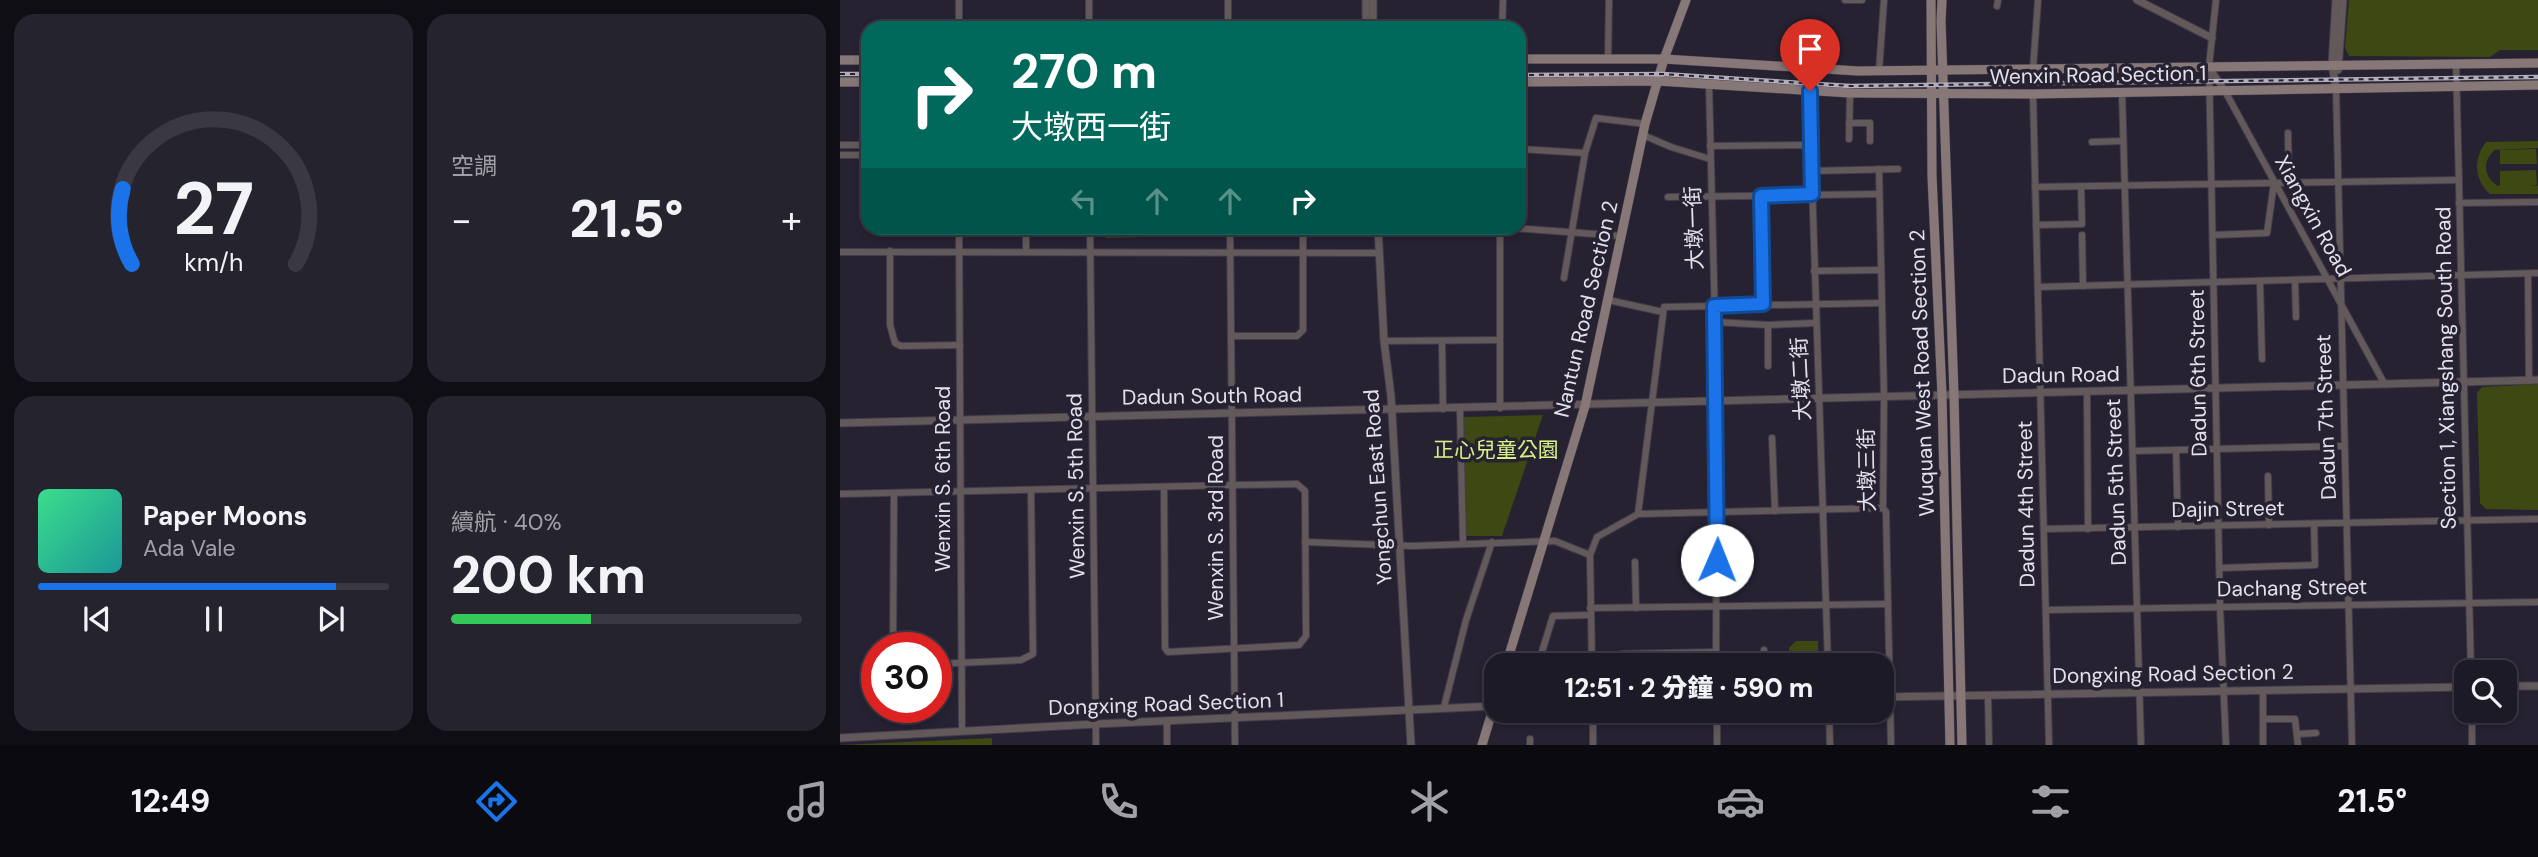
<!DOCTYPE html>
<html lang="zh-TW">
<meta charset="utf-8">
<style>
:root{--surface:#1c1a26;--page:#25232e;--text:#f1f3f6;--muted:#a0a1a7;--line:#3a3843;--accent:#1a73e8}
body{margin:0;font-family:"DM Sans","Noto Sans TC",sans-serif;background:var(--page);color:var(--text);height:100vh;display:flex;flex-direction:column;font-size:26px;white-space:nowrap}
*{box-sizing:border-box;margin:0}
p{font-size:23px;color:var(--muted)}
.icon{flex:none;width:38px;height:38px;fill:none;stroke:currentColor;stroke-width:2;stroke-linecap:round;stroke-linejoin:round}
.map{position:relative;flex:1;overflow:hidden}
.details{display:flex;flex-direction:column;gap:14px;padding:14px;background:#0f0e15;width:840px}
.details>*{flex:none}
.banner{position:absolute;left:21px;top:21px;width:665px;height:214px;border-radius:21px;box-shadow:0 4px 10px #0003,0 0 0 2px var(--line);background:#00695c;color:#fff;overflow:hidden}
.tools{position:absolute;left:1614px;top:660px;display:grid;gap:14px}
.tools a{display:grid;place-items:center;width:63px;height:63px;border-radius:14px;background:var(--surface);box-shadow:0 4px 10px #0003,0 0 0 2px var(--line);font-size:35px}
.speed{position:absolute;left:21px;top:632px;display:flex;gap:14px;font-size:35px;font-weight:700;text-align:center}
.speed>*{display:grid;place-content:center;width:91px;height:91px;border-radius:50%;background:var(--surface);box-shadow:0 4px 10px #0003,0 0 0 2px var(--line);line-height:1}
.speed .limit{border:10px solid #d22;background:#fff;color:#111}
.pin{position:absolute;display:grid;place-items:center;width:60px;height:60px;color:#fff;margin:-72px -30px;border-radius:50% 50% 50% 0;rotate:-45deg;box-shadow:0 0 7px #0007}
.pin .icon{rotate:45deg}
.me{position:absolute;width:77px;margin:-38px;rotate:1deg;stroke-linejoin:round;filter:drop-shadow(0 0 5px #0008)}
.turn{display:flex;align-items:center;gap:24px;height:147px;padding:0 35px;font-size:32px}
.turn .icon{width:91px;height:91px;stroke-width:2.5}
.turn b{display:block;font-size:49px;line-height:60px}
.lanes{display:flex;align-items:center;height:66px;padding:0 35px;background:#0003;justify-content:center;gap:35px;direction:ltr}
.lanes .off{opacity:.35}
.big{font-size:52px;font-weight:800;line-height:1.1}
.details .card{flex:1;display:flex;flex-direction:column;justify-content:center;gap:10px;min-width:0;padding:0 24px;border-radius:21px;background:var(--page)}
.details .dial{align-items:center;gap:0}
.dial svg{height:182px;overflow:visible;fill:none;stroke:var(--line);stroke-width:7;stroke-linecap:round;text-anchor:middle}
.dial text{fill:var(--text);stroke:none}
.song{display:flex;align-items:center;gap:21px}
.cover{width:84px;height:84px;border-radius:10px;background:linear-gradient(135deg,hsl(150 70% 55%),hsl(180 70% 35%))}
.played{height:7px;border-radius:4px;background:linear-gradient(90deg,var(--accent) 85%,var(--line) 85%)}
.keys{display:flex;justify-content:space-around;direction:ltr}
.heat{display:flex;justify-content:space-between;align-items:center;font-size:38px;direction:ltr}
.charge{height:10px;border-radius:5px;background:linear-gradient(90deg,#34c759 40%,var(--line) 0)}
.details .tiles{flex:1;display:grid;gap:14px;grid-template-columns:repeat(2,1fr)}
.trip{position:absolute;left:644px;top:653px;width:410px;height:70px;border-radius:21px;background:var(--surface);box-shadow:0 4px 10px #0003,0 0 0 2px var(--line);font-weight:800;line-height:70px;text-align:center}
.menu{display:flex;height:112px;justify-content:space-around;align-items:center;background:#0b0a0f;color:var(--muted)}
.menu .icon{width:49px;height:49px}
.menu .selected{color:var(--accent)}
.menu b{font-size:32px;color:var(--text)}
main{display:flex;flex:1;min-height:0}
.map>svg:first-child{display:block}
.green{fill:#3d4812}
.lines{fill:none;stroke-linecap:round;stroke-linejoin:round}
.minor-casing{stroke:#413d4c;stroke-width:8}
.tertiary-casing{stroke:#413d4c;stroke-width:9}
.secondary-casing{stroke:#413d4c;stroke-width:10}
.minor{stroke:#64595a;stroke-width:6}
.tertiary{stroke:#64595a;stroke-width:7}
.secondary{stroke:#877777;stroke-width:9}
.rail-casing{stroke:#b2afbb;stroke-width:4.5}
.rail{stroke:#262232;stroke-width:2;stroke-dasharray:5;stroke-linecap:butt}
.route-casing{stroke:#114b97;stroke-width:18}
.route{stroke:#1a73e8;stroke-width:12}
.labels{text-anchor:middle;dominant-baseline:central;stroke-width:7;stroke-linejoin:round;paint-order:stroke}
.street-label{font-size:21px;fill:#e4e1ec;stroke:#262232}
.park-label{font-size:21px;fill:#d7f087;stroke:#262232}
</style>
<main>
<section class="details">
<div class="tiles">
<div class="card dial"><svg viewBox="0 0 100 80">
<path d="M14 69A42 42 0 1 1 86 69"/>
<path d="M14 69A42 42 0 0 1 10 36" stroke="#1a73e8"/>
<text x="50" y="56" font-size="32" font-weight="700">27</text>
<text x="50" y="72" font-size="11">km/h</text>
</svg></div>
<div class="card"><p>空調</p>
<div class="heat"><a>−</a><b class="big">21.5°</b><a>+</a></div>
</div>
<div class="card">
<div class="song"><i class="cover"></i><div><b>Paper Moons</b><p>Ada Vale</p></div></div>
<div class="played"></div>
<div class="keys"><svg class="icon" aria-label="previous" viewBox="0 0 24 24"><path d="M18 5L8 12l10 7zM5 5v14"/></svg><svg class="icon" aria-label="pause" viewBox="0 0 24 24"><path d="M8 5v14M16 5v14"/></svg><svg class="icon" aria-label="next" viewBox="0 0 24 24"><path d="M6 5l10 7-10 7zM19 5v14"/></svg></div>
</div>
<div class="card"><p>續航 · 40%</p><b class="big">200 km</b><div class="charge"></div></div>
</div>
</section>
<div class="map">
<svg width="1698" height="745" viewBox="0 0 1698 745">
<rect width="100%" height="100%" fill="#262232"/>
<g class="green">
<path d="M 1509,0 L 1698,0 L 1698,50 L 1660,50 L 1650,57 L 1509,56 L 1505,48 Z"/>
<path d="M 1698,141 L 1698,148 L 1655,150 C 1642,161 1643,176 1658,186 L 1660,185 L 1660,171 L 1696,170 L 1697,185 L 1690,185 L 1698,186 L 1698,194 L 1650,194 C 1634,179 1633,159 1646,142 Z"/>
<path d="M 1696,149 L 1697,164 L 1660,164 L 1660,150 Z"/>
<path d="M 266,228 L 383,228 L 383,235 L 266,238 Z"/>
<path d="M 1698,384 L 1698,510 L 1646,509 L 1640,503 L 1637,393 L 1642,387 Z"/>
<path d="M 703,415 L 662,536 L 625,536 L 623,417 Z"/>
<path d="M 956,641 L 978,641 L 978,665 L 949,665 L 949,648 Z"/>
<path d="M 152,738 L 152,745 L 0,745 Z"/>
</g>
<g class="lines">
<defs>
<g id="minor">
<path d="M 249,0 L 249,28"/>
<path d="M 388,0 L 388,28"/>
<path d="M 1005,0 L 1022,0"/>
<path d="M 1376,0 L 1369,66 L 1380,607 L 1386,745"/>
<path d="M 1157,6 L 1158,0"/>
<path d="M 119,28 L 119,0"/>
<path d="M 662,28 L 663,0"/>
<path d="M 768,59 L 769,0"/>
<path d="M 1616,63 L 1631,672"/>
<path d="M 1369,67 L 1385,91 L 1544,383"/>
<path d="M 1193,69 L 1198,0"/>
<path d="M 1039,71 L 1044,0"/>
<path d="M 869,85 L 877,401 L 876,665"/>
<path d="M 1496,88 L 1512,745"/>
<path d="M 969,91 L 988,665"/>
<path d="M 1282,92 L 1301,745"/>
<path d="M 1193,94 L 1209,745"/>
<path d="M 1009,123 L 1030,123 L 1030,141"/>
<path d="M 1448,133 L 1449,183"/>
<path d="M 803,135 L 831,147 L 870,159"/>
<path d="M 1009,139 L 1010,93"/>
<path d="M 1252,142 L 1283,141"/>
<path d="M 0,145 L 28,145"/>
<path d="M 870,146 L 970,145"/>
<path d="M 679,149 L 745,153"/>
<path d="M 0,155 L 28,155"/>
<path d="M 1039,169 L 1044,397 L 1043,508 L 1046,512 L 1051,745"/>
<path d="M 971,171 L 1058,169"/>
<path d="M 1195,187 L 1619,180"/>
<path d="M 921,196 L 924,304"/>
<path d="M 828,197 L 1039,194"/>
<path d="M 1619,203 L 1698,202"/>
<path d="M 1196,225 L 1242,224 L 1241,186"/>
<path d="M 119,228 L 122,731"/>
<path d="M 186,228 L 186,252"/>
<path d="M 250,228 L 256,745"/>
<path d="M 390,228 L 395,745"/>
<path d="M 660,228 L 660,408"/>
<path d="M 674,228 L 781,236"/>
<path d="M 1242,235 L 1243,286"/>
<path d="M 1373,235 L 1427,233 L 1434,183"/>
<path d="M 50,251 L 50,325 L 55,343 L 61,346 L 120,345"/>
<path d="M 0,252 L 539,253"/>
<path d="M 974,271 L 1040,270"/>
<path d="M 1688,274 L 1689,380"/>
<path d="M 724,278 L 745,153 L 756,118 L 805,124"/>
<path d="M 1455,281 L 1456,317"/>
<path d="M 1420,282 L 1422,359"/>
<path d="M 1198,287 L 1698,273"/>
<path d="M 768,300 L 823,312"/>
<path d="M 875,322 L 928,325 L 976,323"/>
<path d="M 928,325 L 928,366"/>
<path d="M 392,336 L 457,336 L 463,330 L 463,228"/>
<path d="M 544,341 L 660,340"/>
<path d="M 602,341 L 603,409"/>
<path d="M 1247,393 L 1248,529"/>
<path d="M 620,409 L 623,544"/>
<path d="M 932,438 L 935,511"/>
<path d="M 1336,450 L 1338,527"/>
<path d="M 1293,451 L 1504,446"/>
<path d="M 1428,476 L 1429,525"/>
<path d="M 0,494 L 393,485 L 457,484 L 465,491 L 466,636 L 459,645 L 328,652 L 325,648 L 324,487"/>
<path d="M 798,514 L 824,307 L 1040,303"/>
<path d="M 1204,529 L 1698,519"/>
<path d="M 465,542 L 572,546 L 715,541 L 750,555 L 757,537 L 798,514 L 1043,508"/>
<path d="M 750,555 L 752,665"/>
<path d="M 795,562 L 796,608"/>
<path d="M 1380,568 L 1475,565 L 1474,524"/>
<path d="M 750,608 L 1048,604"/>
<path d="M 1206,610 L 1698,602"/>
<path d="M 53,648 L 54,493"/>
<path d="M 924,650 L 925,665"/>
<path d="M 782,654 L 876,652"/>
<path d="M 96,664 L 181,660 L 193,654 L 191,490"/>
<path d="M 698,665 L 713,616 L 750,615"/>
<path d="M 1423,690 L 1423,745"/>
<path d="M 1148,695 L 1149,745"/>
<path d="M 604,707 L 626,620 L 652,542"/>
<path d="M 753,710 L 753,745"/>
<path d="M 877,710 L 877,745"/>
<path d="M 989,710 L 990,745"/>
<path d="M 1632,710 L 1632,745"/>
<path d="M 1423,719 L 1455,719 L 1458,745"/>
<path d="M 327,721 L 327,745"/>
<path d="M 1458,734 L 1476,733"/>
<path d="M 690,745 L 690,739"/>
</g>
<g id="tertiary">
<path d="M 1297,0 L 1372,38"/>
<path d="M 1496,0 L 1492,65 L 1496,88"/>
<path d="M 526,28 L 526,0"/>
<path d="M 533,28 L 533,0"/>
<path d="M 1498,70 L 1503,0"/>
<path d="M 538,228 L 544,341 L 551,396 L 571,745"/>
<path d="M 0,423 L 1698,380"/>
<path d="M 1664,686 L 1698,686"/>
<path d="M 1041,697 L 1626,687"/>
<path d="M 0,738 L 256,724 L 656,706"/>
</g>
<g id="secondary">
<path d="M 1091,0 L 1092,176 L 1102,395 L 1110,745"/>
<path d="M 1102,0 L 1101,21 L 1114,395 L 1122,745"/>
<path d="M 679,59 L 824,59 L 1018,71 L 1698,63"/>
<path d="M 0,60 L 28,60"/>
<path d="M 0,82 L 28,82"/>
<path d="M 679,82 L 818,81 L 1010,93 L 1193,94 L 1698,85"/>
<path d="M 666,665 L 745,406 L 805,124 L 824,59 L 846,0"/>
<path d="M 642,745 L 656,699"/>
</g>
</defs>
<use href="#minor" class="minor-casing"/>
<use href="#tertiary" class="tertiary-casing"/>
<use href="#secondary" class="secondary-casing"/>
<use href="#minor" class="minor"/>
<use href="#tertiary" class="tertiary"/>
<use href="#secondary" class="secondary"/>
<defs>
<g id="rail">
<path d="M 0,74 L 28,74"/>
<path d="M 679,75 L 823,74 L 1010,86 L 1698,77"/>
</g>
</defs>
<use href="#rail" class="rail-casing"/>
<use href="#rail" class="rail"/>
</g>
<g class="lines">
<defs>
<path id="route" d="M 877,560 L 874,306 L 923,304 L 921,196 L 972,194 L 970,91"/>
</defs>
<use href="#route" class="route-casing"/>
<use href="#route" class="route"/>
</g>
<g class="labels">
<g class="street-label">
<text transform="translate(1258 75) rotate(-1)">Wenxin Road Section 1</text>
<text transform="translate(1473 216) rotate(61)">Xiangxin Road</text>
<text transform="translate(854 228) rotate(-92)">大墩一街</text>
<text transform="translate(746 309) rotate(-77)">Nantun Road Section 2</text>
<text transform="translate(1606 368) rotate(-91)">Section 1, Xiangshang South Road</text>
<text transform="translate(1082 373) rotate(-92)">Wuquan West Road Section 2</text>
<text transform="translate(1358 373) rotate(-91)">Dadun 6th Street</text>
<text transform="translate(1221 375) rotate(-1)">Dadun Road</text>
<text transform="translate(961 379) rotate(-93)">大墩二街</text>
<text transform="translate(372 396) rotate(-1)">Dadun South Road</text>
<text transform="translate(1486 417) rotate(-92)">Dadun 7th Street</text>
<text transform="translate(1027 470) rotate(-91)">大墩三街</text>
<text transform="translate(103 479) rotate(-90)">Wenxin S. 6th Road</text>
<text transform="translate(1276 482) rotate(-92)">Dadun 5th Street</text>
<text transform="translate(236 486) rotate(-91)">Wenxin S. 5th Road</text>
<text transform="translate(538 487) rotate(-94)">Yongchun East Road</text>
<text transform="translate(1186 504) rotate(-91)">Dadun 4th Street</text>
<text transform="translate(1388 509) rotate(-1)">Dajin Street</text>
<text transform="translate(376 528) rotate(-90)">Wenxin S. 3rd Road</text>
<text transform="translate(1452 588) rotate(-1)">Dachang Street</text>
<text transform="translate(1333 674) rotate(-1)">Dongxing Road Section 2</text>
<text transform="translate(326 704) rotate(-2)">Dongxing Road Section 1</text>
</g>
<g class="park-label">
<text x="656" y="450">正心兒童公園</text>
</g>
</g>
</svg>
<div class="tools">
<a><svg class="icon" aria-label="search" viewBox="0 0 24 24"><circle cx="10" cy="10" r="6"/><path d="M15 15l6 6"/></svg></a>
</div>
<div class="speed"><div class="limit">30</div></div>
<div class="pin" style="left:970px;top:91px;background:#d93025"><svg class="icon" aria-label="arrive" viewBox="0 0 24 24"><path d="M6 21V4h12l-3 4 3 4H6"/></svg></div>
<svg class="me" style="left:877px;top:560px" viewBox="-20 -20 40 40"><circle r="19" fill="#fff"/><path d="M0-13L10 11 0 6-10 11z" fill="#1a73e8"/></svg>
<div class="trip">12:51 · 2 分鐘 · 590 m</div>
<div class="banner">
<div class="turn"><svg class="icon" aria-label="right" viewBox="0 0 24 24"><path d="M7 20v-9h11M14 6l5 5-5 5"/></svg><div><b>270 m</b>大墩西一街</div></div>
<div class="lanes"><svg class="icon off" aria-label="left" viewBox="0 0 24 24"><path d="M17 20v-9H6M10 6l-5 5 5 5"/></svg><svg class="icon off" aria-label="ahead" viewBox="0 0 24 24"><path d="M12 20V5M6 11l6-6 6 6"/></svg><svg class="icon off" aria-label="ahead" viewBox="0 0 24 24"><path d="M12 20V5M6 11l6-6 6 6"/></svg><svg class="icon" aria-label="right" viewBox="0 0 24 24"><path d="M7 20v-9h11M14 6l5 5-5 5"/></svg></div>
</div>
</div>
</main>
<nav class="menu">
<b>12:49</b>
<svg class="icon selected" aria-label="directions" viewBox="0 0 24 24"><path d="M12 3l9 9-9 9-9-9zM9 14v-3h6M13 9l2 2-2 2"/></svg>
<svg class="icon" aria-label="music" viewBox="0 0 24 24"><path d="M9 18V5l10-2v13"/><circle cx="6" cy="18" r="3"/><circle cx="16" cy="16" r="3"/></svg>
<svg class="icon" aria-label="phone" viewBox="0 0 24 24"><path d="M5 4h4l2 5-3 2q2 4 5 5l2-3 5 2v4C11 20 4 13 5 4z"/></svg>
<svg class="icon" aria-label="climate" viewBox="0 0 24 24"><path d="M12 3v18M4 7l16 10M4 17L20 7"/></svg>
<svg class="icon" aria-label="car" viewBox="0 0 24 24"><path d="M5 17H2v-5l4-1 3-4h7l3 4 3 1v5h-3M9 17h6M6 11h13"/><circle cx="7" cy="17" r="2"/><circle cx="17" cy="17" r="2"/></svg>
<svg class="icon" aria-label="filters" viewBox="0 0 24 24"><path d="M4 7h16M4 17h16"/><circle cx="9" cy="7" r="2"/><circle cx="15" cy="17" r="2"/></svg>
<b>21.5°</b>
</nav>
